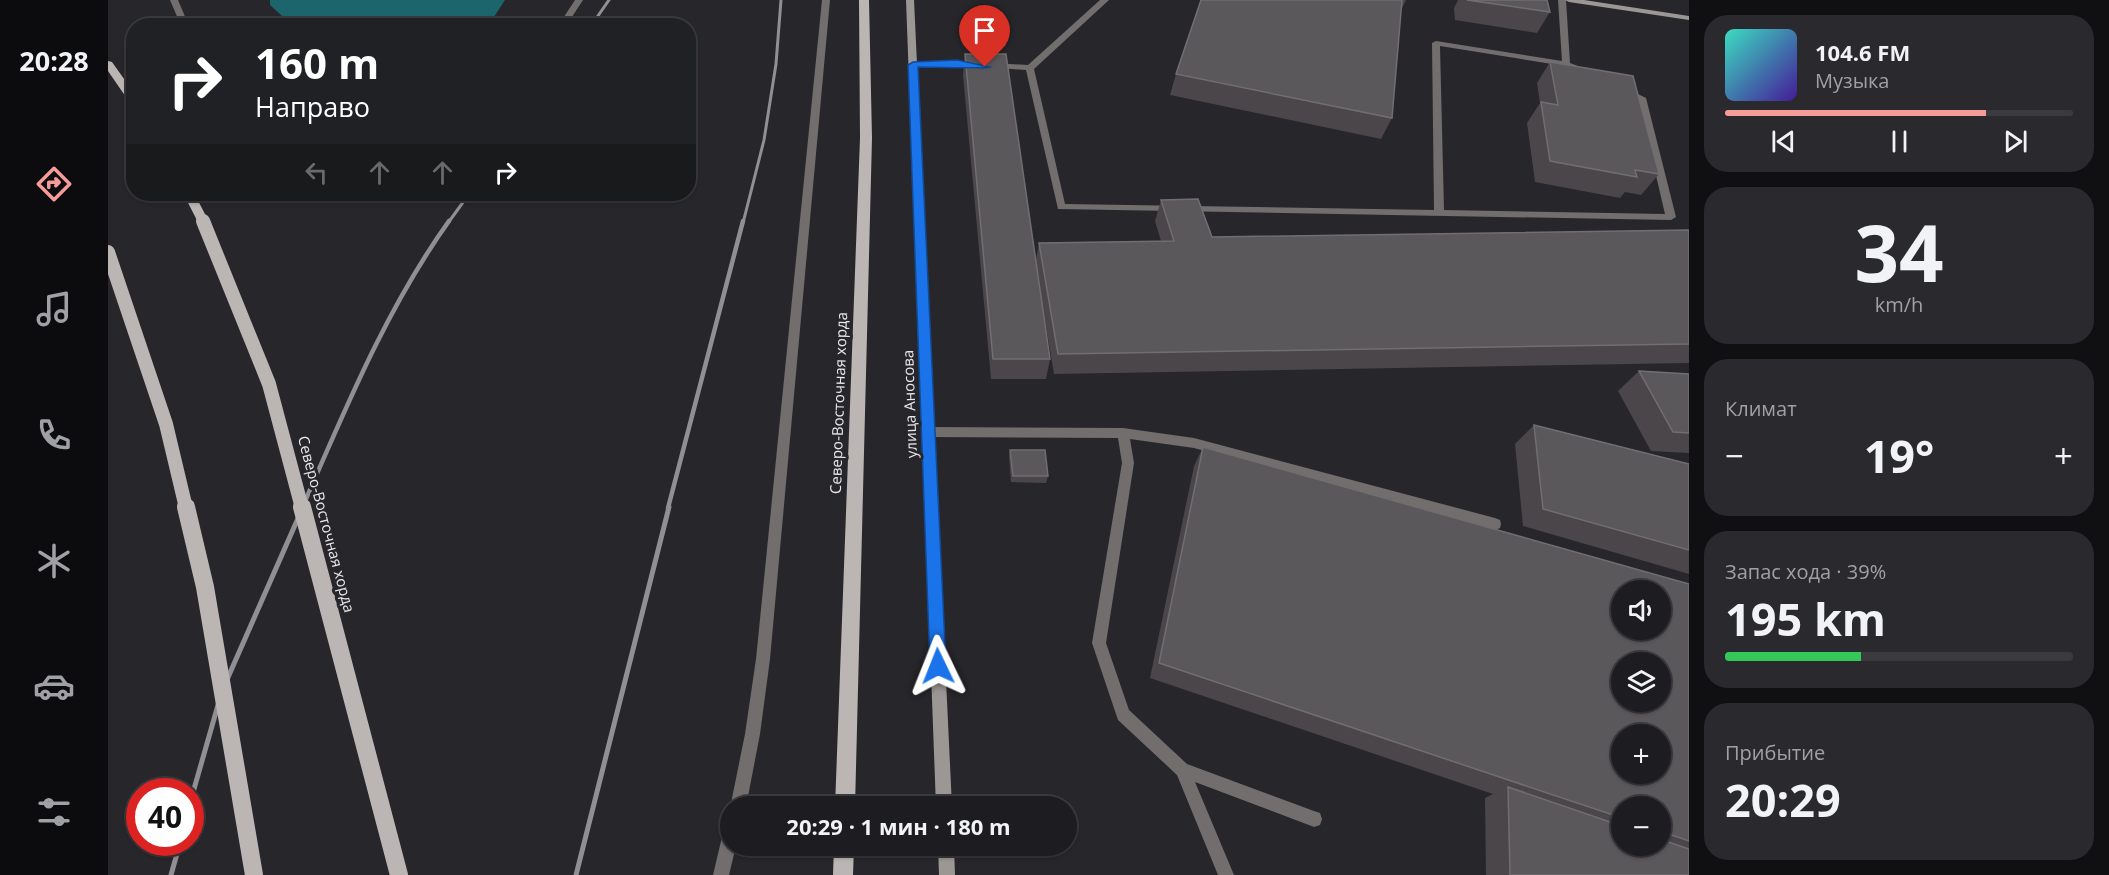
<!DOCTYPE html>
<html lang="ru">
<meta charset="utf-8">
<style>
:root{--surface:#1d1c20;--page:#2a292d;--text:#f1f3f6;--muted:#a0a1a5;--line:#3b3a3e;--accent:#f59b98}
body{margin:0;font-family:"Open Sans",sans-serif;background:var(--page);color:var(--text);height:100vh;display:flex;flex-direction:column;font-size:22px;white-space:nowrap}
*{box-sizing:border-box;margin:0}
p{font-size:20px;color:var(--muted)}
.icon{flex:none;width:33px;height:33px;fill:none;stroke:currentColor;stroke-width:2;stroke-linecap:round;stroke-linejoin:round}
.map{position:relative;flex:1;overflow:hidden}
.details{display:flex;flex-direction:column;gap:15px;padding:15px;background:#100f12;width:420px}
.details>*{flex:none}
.guide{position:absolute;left:18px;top:18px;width:570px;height:183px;border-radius:24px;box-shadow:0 2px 4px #0004,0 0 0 2px var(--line);background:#202124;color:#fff;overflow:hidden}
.buttons{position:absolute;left:1503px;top:580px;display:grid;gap:12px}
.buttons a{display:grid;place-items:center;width:60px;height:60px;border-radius:50%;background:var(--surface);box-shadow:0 2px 4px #0004,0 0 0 2px var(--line);font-size:30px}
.speed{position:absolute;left:18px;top:778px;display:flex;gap:12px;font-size:30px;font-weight:700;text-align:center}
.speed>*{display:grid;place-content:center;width:78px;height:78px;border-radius:50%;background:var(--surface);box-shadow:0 2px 4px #0004,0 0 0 2px var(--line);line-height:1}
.speed .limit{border:9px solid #d22;background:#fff;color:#111}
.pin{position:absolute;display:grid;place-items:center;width:51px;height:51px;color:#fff;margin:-62px -26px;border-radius:50% 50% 50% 0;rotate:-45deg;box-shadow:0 0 6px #0007}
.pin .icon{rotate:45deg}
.me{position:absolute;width:66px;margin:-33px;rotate:358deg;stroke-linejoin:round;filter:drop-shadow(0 0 4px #0008)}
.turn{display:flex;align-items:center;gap:21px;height:126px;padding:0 30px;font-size:27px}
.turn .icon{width:78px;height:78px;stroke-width:2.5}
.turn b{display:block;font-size:42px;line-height:51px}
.lanes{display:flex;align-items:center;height:57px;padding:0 30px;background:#0003;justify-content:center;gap:30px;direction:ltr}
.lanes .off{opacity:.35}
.big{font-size:45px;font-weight:700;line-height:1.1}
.details .card{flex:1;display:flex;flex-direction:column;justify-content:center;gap:9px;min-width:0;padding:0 21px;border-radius:24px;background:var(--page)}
.details .dial{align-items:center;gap:0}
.dial b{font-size:78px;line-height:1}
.song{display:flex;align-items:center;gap:18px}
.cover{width:72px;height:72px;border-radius:9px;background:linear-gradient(135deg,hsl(170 70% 55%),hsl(260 70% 35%))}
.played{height:6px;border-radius:3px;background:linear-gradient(90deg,var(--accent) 75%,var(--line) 75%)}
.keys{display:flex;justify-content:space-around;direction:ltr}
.heat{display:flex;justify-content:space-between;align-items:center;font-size:33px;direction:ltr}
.charge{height:9px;border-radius:4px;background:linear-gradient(90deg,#34c759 39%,var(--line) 0)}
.trip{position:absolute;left:612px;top:796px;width:357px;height:60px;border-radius:30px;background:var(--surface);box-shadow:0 2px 4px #0004,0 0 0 2px var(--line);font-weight:700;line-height:60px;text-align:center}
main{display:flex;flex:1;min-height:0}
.menu{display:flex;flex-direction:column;width:108px;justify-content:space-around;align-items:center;background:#0c0b0d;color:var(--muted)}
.menu .icon{width:42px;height:42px}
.menu .selected{color:var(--accent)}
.menu b{font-size:27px;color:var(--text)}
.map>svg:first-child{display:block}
.water{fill:#1c656c}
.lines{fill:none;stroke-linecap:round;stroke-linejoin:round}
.lane{fill:#716e6d;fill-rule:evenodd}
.secondary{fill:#9b9795;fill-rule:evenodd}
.primary{fill:#bbb6b4;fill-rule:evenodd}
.rail-far2{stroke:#909094;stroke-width:3}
.rail-far1{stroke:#909094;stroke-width:4.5}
.rail{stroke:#909094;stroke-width:5}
.primary-bridge-far2{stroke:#bbb6b4;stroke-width:10}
.primary-bridge-far1{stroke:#bbb6b4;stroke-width:14}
.primary-bridge{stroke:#bbb6b4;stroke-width:18}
.wall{fill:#4a4649;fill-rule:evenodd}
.building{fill:#5b585b;stroke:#716e72;stroke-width:1.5;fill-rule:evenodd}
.route{fill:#1a73e8;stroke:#114b97;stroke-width:1.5}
.labels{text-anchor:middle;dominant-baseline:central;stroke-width:6;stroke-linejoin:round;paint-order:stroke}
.street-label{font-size:15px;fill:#e9e9ec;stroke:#27262b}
</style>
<main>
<nav class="menu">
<b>20:28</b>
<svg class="icon selected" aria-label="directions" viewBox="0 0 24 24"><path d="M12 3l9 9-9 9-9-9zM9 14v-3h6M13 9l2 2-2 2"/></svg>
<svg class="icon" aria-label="music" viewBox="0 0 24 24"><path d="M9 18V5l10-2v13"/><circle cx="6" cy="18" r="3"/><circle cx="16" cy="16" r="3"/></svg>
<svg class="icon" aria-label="phone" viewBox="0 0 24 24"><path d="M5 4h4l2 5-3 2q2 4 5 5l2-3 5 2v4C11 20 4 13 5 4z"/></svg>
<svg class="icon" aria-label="climate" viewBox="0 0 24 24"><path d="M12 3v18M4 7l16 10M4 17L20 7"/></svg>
<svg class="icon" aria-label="car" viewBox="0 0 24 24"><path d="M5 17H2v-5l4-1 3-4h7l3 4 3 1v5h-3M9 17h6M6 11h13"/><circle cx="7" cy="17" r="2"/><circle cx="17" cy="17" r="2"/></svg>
<svg class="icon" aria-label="filters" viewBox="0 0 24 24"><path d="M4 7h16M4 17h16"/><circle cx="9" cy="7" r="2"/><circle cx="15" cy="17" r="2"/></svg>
</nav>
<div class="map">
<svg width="1581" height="875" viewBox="0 0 1581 875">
<rect width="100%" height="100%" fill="#27262b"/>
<path class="water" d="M 162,0 L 397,0 L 380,26 L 184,25 L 162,5 Z"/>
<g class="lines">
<g class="lane">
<path d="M 62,0 L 70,0 L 81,26 L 73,26 Z"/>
<path d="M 467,0 L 475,0 L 458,26 L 450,26 Z"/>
<path d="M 714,0 L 722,0 L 662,659 L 652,734 L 638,807 L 622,808 L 637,734 L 648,659 Z"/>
<path d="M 992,0 L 1001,0 L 926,69 L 957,204 L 1326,210 L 1324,43 L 1328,41 L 1454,61 L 1450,0 L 1458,0 L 1462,63 L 1480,70 L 1480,74 L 1474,74 L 1456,66 L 1332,46 L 1336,210 L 1557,214 L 1530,99 L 1515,93 L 1515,89 L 1518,88 L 1538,98 L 1568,217 L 1563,220 L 950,209 L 918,70 L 849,65 L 805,67 L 801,65 L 805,63 L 849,61 L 920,65 Z"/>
<path d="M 249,194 L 304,194 C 293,203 264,200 251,196 Z"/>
<path d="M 820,427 L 1015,428 L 1086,438 L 1387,518 L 1392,520 L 1393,524 L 1392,528 L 1387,530 L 1086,448 L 1022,439 L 1026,463 L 998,643 L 1021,710 L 1079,764 L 1206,811 L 1212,813 L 1214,819 L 1212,825 L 1206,827 L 1087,782 L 1126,875 L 1110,875 L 1069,775 L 1010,720 L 984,643 L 1014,463 L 1010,438 L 820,437 L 816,435 L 814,432 L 816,429 Z"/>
<path d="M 622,829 L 622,846 L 628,846 L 621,875 L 605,875 L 614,837 L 616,831 Z"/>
</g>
<g class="secondary">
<path d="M 798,0 L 806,0 L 844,807 L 828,807 Z"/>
<path d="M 1457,0 L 1476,0 L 1581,16 L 1581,20 L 1461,2 Z"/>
<path d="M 830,846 L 846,846 L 847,875 L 831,875 Z"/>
</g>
<g class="primary">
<path d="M 751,0 L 761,0 L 764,138 L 747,807 L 727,807 L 752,138 Z"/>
<path d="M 0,61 L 4,62 L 26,93 L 26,104 L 22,103 L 0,71 Z"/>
<path d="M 726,846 L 746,846 L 745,875 L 725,875 Z"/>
</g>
<g class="rail-far2">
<path d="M 483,26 L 501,0"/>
<path d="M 340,223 L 361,194"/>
<path d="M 635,223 L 656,140 L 668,64 L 673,0"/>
</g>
<g class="rail-far1">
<path d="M 194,508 C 237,410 278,309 341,221"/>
<path d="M 560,508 L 635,221"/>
</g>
<g class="rail">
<path d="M 82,803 L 114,691 L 195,507"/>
<path d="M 63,875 L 72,843"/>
<path d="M 468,875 L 561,507"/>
</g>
<path class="primary-bridge-far2" d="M 81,194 L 96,223"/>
<g class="primary-bridge-far1">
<path d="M 95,221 L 161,384 L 194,508"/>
<path d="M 0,252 L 58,424 L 78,508"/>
</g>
<g class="primary-bridge">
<path d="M 78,507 L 97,587 L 146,875"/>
<path d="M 194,507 L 291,875"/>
</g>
</g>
<g class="wall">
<path d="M 1093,0 L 1298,0 L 1293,10 L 1284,118 L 1273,139 L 1062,95 L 1068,74 Z"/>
<path d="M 1350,0 L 1439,0 L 1442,12 L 1429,33 L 1347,20 L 1346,8 Z"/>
<path d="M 857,54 L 928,260 L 931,243 L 1053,241 L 1047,221 L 1053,200 L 1104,237 L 1581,230 L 1581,363 L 946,374 L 936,314 L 942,359 L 938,379 L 883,379 L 855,75 Z"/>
<path d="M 1442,62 L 1551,174 L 1533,195 L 1517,192 L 1512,198 L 1427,182 L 1419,123 L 1432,103 L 1429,83 Z"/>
<path d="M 1531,371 L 1581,374 L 1581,453 L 1543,451 L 1510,391 Z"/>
<path d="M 1426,425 L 1581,464 L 1581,574 L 1415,526 L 1407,444 Z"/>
<path d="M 1095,447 L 1581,584 L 1581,875 L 1378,875 L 1377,798 L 1385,794 L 1042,678 L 1086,466 ZM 1514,807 L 1552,807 L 1552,846 L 1514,846 Z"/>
<path d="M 902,450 L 940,476 L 938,483 L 903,482 L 901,457 Z"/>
</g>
<g class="building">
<path d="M 1093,0 L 1294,0 L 1284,118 L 1068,74 Z"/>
<path d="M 1359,0 L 1439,0 L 1442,12 Z"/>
<path d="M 857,54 L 898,54 L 942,359 L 885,359 Z"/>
<path d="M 1442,62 L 1525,76 L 1551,174 L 1527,170 L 1529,177 L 1442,161 L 1433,102 L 1450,105 Z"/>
<path d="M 1090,199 L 1104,237 L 1581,230 L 1581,344 L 950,354 L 931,243 L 1066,241 L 1053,200 Z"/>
<path d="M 1531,371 L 1581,374 L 1581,433 L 1565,432 Z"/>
<path d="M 1426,425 L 1581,464 L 1581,550 L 1435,509 Z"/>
<path d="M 1095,447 L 1581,584 L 1581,841 L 1552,831 L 1552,807 L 1514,807 L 1514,818 L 1051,663 ZM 1514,591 L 1552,591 L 1552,630 L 1514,630 ZM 1514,663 L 1552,663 L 1552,702 L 1514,702 ZM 1514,735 L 1552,735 L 1552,774 L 1514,774 Z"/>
<path d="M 902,450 L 937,450 L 940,476 L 905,476 Z"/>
<path d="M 1400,787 L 1514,826 L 1514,846 L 1552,846 L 1552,839 L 1581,849 L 1581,875 L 1402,875 Z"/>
</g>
<path class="route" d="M 849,60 L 882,67 C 878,69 821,67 810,67 L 838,666 L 836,672 L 830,674 L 825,672 L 822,666 L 800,65 L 805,62 Z"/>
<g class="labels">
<g class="street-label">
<text transform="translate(730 403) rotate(-88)">Северо-Восточная хорда</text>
<text transform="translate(801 404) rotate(-92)">улица Аносова</text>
<text transform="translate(219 524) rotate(75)">Северо-Восточная хорда</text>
</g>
</g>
</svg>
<div class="buttons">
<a><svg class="icon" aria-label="sound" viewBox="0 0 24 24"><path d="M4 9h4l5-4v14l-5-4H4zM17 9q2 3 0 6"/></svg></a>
<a><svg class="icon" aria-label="layers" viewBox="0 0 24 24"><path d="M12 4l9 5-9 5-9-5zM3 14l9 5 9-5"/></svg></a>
<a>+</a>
<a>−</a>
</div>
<div class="speed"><div class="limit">40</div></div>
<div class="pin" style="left:877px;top:67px;background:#d93025"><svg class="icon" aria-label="arrive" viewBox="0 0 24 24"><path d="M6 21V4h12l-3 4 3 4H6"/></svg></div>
<svg class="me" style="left:830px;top:666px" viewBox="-20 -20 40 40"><path d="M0-17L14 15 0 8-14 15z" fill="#1a73e8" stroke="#fff" stroke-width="4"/></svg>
<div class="trip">20:29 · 1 мин · 180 m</div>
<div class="guide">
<div class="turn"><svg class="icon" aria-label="right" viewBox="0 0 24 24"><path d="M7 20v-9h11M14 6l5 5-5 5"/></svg><div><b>160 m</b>Направо</div></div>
<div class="lanes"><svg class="icon off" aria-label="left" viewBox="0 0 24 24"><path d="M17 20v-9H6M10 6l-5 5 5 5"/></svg><svg class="icon off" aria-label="ahead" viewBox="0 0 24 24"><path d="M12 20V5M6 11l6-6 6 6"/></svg><svg class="icon off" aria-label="ahead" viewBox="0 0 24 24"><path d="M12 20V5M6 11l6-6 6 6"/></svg><svg class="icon" aria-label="right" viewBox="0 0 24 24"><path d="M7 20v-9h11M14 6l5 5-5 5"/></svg></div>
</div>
</div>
<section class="details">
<div class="card">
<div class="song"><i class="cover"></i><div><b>104.6 FM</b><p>Музыка</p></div></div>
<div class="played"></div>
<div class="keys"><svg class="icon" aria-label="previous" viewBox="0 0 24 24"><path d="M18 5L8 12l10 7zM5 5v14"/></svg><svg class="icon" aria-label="pause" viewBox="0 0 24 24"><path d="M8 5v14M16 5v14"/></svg><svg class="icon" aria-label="next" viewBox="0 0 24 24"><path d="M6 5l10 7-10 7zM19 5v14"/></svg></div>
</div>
<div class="card dial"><b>34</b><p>km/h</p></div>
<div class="card"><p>Климат</p>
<div class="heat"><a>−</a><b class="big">19°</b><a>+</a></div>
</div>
<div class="card"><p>Запас хода · 39%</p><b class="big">195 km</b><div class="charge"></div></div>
<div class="card"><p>Прибытие</p><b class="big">20:29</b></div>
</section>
</main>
